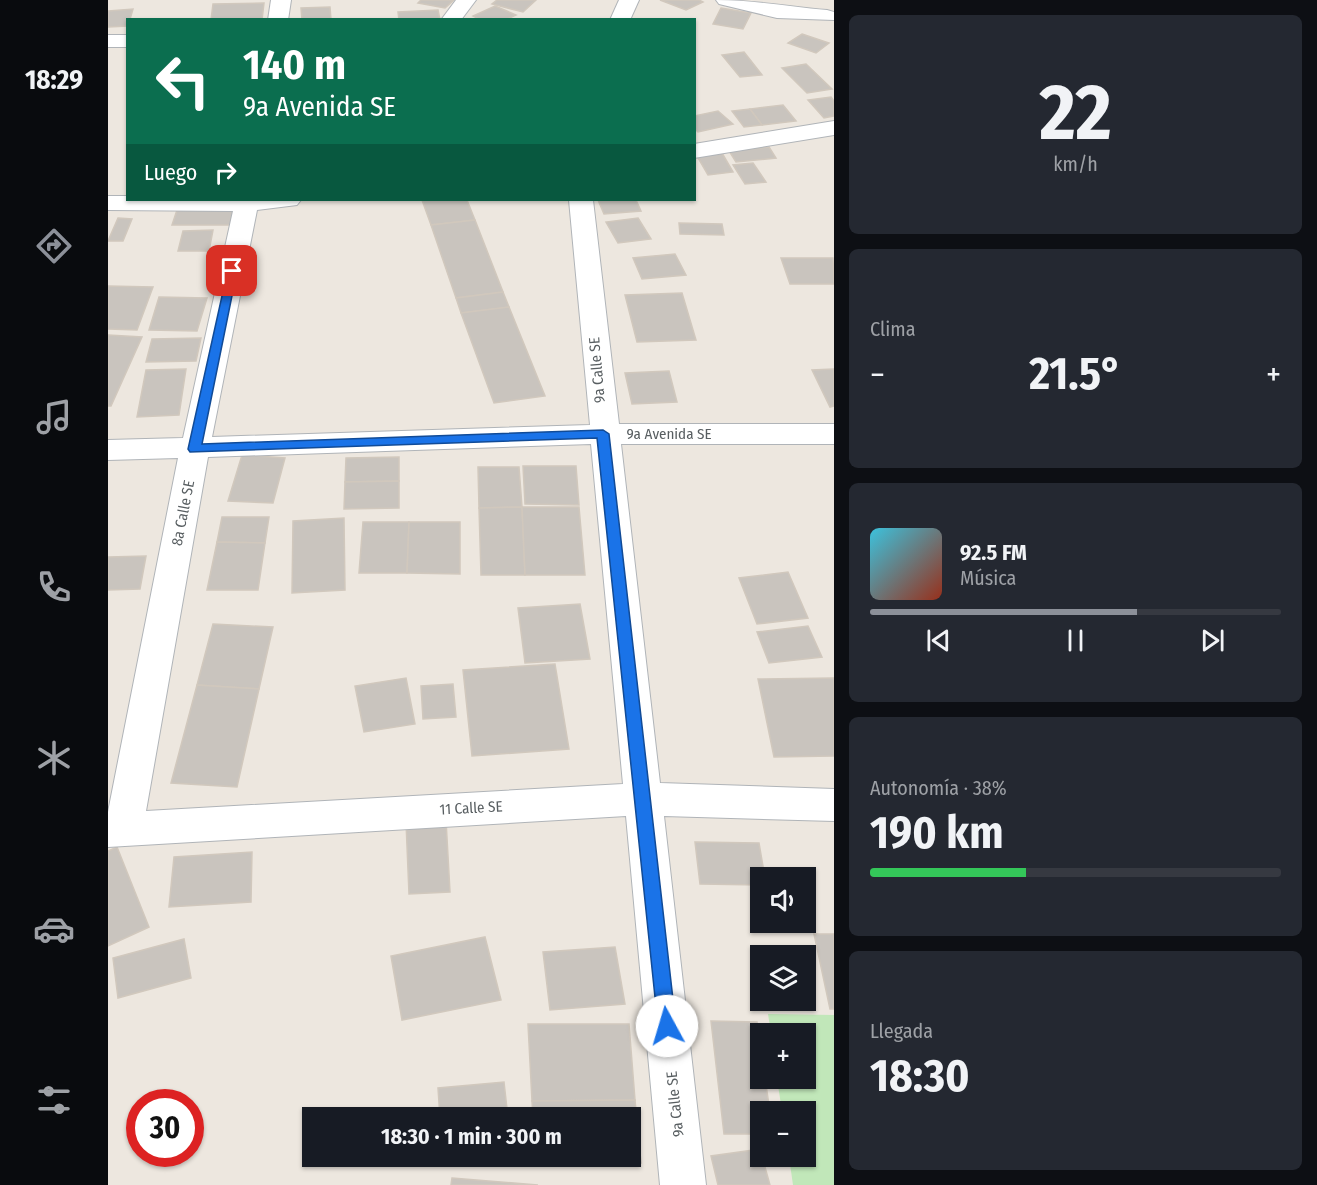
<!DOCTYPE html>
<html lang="es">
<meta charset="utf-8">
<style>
:root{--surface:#171b24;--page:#242831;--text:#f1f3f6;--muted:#9ea1a6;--line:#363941;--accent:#8c9099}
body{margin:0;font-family:"Fira Sans Condensed",sans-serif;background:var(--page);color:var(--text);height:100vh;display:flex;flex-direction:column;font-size:22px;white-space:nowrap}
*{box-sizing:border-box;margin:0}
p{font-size:20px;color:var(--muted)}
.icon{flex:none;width:33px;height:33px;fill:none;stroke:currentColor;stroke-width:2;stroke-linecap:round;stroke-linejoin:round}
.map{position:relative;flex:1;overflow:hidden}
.sheet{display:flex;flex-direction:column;gap:15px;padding:15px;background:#0d0f14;width:483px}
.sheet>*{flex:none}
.top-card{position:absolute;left:18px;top:18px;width:570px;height:183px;border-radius:0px;box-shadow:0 2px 4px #0004;background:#0b6e4f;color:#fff;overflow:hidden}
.buttons{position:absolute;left:642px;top:867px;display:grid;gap:12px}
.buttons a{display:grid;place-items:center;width:66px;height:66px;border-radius:0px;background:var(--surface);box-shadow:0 2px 4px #0004;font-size:30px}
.speed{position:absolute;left:18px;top:1089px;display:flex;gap:12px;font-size:30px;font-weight:700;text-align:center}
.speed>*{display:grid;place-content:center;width:78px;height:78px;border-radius:50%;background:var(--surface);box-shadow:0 2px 4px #0004;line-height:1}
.speed .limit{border:9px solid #d22;background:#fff;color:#111}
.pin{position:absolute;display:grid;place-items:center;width:51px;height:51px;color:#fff;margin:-26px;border-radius:12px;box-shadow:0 3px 9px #0006}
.me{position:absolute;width:66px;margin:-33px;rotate:354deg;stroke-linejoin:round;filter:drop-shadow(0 0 4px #0008)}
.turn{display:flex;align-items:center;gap:21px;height:126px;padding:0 18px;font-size:27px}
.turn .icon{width:78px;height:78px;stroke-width:2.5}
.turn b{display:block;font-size:42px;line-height:51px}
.then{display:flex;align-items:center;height:57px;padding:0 18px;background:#0003;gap:12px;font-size:22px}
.big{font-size:45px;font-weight:700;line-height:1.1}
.sheet .widget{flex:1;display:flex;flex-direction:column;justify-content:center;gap:9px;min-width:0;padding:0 21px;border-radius:9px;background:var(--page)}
.sheet .dial{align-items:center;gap:0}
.dial b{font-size:78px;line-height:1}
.song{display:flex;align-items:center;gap:18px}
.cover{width:72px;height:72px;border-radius:9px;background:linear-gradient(135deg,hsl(190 70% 55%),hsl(10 70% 35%))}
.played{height:6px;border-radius:3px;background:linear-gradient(90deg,var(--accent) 65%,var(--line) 65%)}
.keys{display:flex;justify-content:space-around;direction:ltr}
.heat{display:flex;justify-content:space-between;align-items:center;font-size:33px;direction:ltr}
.charge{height:9px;border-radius:4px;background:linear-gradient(90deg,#34c759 38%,var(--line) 0)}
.trip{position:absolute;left:194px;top:1107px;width:339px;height:60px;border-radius:0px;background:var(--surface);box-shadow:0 2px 4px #0004;font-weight:700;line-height:60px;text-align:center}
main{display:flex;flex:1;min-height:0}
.tab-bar{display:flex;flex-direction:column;width:108px;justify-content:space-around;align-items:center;background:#090b0e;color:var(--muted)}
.tab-bar .icon{width:42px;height:42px}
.tab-bar .current{color:var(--accent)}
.tab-bar b{font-size:27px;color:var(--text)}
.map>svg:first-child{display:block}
.green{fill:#c1e7b9}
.building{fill:#c9c4be;stroke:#d1c8bd;stroke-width:1.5}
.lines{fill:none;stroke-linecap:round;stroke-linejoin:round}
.street-casing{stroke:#b0b4b8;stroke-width:2}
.street{fill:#fff;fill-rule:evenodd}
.route{fill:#1a73e8;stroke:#114b97;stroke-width:1.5}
.labels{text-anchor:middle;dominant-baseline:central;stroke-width:6;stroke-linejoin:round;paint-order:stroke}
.street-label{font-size:15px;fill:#585e61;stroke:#fff}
</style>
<main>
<nav class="tab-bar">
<b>18:29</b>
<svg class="icon current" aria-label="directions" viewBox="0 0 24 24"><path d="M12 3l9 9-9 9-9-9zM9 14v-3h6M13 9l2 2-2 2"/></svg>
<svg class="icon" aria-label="music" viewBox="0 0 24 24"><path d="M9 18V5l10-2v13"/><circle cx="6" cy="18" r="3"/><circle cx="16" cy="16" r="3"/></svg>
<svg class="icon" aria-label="phone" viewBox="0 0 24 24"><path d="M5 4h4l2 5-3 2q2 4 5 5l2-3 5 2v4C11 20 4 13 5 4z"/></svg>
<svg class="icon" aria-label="climate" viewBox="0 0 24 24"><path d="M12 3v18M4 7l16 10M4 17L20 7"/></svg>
<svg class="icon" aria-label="car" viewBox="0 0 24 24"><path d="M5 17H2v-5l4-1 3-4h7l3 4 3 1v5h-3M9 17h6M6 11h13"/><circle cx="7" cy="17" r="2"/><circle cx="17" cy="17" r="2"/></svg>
<svg class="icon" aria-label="filters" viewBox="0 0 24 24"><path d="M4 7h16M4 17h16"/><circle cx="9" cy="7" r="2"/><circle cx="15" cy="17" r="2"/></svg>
</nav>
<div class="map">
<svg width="726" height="1185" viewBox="0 0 726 1185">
<rect width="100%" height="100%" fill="#ede7df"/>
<path class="green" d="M 660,1014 L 726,1015 L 726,1185 L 685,1185 L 681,1157 L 698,1156 L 698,1112 L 674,1111 L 669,1079 L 698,1078 L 698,1034 L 663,1033 Z"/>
<g class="building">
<path d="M 313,0 L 346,0 L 337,8 L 310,3 Z"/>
<path d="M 389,0 L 428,0 L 415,12 L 384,4 Z"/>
<path d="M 552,0 L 591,0 L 595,2 L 578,10 Z"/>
<path d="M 156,3 L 154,20 L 103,20 L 105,4 Z"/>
<path d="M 387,6 L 408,15 L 397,20 L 373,20 L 365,16 Z"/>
<path d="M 222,7 L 223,20 L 194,20 L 193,8 Z"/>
<path d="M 613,8 L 643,13 L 635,29 L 605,24 Z"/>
<path d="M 25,9 L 20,26 L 0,27 L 0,11 Z"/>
<path d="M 330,10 L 332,20 L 291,20 L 290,12 Z"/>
<path d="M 694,34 L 721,43 L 708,53 L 680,43 Z"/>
<path d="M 636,52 L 654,75 L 632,77 L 614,55 Z"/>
<path d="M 698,64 L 724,89 L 699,93 L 674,68 Z"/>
<path d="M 723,97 L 726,101 L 726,116 L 716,118 L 700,100 Z"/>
<path d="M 675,105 L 688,121 L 654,125 L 642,109 Z"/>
<path d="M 642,109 L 654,125 L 636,127 L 624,111 Z"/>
<path d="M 610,111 L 625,124 L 590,132 L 586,128 L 586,116 Z"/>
<path d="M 661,147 L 668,158 L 628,162 L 621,151 Z"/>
<path d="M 614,153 L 625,172 L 600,175 L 589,156 Z"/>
<path d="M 645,163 L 658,182 L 637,184 L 625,165 Z"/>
<path d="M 314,200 L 359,200 L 367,220 L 323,225 Z"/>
<path d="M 490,200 L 528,200 L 533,211 L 496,214 Z"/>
<path d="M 69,210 L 127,210 L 124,225 L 64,225 Z"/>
<path d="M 10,218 L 24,219 L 15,241 L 0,241 Z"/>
<path d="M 530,218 L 543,239 L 510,243 L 498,222 Z"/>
<path d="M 367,220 L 395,292 L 348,298 L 323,225 Z"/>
<path d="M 571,223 L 614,224 L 616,235 L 572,234 Z"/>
<path d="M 105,230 L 101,251 L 70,251 L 75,231 Z"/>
<path d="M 567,254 L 578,275 L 534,279 L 525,258 Z"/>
<path d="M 673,258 L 725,258 L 726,284 L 682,284 Z"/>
<path d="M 0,286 L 45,287 L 29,330 L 0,329 Z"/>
<path d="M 395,292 L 401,307 L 353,313 L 348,298 Z"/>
<path d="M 574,293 L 588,340 L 529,342 L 517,295 Z"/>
<path d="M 51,297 L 99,298 L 89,331 L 41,330 Z"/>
<path d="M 401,307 L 437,396 L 386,403 L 353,313 Z"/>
<path d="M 0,335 L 34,337 L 3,406 L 0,406 Z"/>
<path d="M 93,338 L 88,361 L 38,362 L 44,339 Z"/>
<path d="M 78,369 L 71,415 L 29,417 L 38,370 Z"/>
<path d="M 726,369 L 726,406 L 722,407 L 704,370 Z"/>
<path d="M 561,371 L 569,402 L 524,404 L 517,373 Z"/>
<path d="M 134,455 L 177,458 L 165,503 L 120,501 Z"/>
<path d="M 291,457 L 291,481 L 237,482 L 238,458 Z"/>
<path d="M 415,466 L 468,466 L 471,505 L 417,504 Z"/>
<path d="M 370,467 L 411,467 L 414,507 L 371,508 Z"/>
<path d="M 291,481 L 291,508 L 236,509 L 237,482 Z"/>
<path d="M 414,507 L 417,575 L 373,575 L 371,508 Z"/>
<path d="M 414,507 L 471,507 L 477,575 L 417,575 Z"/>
<path d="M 114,517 L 161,517 L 157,543 L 109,542 Z"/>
<path d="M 236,518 L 237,590 L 184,593 L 185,521 Z"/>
<path d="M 255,522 L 301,522 L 299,573 L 251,573 Z"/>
<path d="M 301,522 L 352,522 L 352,574 L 299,573 Z"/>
<path d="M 109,542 L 157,543 L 150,590 L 99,590 Z"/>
<path d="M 38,556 L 32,589 L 0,590 L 0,557 Z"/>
<path d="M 680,572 L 700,618 L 649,624 L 631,578 Z"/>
<path d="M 472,604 L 482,659 L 417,663 L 410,608 Z"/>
<path d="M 105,624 L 165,627 L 151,689 L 89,685 Z"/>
<path d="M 700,626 L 714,657 L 661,663 L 649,632 Z"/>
<path d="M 447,664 L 461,749 L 364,756 L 355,670 Z"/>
<path d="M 298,678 L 307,724 L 256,732 L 247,686 Z"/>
<path d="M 726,678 L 726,756 L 666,757 L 650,679 Z"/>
<path d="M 345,684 L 348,717 L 315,719 L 313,686 Z"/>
<path d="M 89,685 L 151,689 L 129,787 L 63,783 Z"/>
<path d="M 338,820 L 342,892 L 301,894 L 298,822 Z"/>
<path d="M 587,842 L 651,843 L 657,878 L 652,878 L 652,885 L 592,884 Z"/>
<path d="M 9,847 L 41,927 L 0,946 L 0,851 Z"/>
<path d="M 144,852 L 143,902 L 61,907 L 66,857 Z"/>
<path d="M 706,934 L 726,934 L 726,1009 L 722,1009 Z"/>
<path d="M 377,937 L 393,1000 L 294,1020 L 283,956 Z"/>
<path d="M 76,939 L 83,978 L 10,998 L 5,958 Z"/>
<path d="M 507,947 L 517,1004 L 442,1010 L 435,952 Z"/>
<path d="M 603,1021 L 649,1022 L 652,1048 L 652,1078 L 657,1078 L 662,1112 L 652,1112 L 652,1134 L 616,1134 Z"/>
<path d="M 420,1024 L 521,1024 L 527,1100 L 424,1101 Z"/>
<path d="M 396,1082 L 400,1118 L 332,1118 L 330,1088 Z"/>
<path d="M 527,1100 L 533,1163 L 427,1164 L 426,1156 L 522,1156 L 522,1118 L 425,1118 L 424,1101 Z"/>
<path d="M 652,1149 L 662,1185 L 610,1185 L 603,1156 Z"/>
<path d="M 335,1156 L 379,1156 L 335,1161 Z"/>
<path d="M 344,1178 L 430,1185 L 343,1185 Z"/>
</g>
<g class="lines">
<defs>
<g id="street">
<path d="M 163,0 L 183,0 L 180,20 L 160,20 Z"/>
<path d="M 348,0 L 368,0 L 353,20 L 333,20 Z"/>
<path d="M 511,0 L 531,0 L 522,20 L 502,20 Z"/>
<path d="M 608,0 C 646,0 682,7 719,10 L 726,12 L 726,20 L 669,18 L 611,4 Z"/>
<rect x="0" y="35" width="20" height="12"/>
<path d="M 726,121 L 726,135 L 586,158 L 586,144 Z"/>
<path d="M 0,196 L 20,196 L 20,200 L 193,200 L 189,205 L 149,210 L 104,437 L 482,425 L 461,200 L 485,200 L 511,424 L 726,424 L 726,444 L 513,444 L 552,783 L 726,789 L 726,821 L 556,816 L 598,1185 L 552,1185 L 518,816 L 0,847 L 0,812 L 70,458 L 0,460 L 0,440 L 75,438 L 125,211 L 0,210 ZM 483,444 L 515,784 L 38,811 L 100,457 Z"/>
</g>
</defs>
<use href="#street" class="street-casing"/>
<use href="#street" class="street"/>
</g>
<path class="route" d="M 120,269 L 129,271 L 94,444 L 495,430 L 501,434 L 568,1026 L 565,1032 L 559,1035 L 553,1032 L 550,1026 L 489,438 L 82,452 L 80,449 Z"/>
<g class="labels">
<g class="street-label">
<text transform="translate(489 370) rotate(-95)">9a Calle SE</text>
<text x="561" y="434">9a Avenida SE</text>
<text transform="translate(75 513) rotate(-79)">8a Calle SE</text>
<text transform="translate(363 808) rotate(-3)">11 Calle SE</text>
<text transform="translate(567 1104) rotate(-96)">9a Calle SE</text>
</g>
</g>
</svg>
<div class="buttons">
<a><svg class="icon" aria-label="sound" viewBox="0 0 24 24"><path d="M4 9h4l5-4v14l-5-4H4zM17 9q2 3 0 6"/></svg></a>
<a><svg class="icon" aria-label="layers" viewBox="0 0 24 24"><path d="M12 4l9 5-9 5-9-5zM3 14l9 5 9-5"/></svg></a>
<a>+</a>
<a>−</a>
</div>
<div class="speed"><div class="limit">30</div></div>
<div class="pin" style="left:124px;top:271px;background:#d93025"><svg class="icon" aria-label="arrive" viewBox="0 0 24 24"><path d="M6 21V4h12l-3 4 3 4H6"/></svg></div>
<svg class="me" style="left:559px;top:1026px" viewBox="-20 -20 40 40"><circle r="19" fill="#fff"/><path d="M0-13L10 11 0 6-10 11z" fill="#1a73e8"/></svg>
<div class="trip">18:30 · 1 min · 300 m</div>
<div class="top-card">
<div class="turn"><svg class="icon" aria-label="left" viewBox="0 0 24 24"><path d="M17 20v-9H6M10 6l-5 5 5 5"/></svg><div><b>140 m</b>9a Avenida SE</div></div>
<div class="then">Luego<svg class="icon" aria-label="right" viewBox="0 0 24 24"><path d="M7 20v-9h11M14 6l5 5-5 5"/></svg></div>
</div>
</div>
<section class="sheet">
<div class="widget dial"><b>22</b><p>km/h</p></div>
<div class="widget"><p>Clima</p>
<div class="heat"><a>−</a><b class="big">21.5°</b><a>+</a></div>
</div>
<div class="widget">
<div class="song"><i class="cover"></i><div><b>92.5 FM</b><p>Música</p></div></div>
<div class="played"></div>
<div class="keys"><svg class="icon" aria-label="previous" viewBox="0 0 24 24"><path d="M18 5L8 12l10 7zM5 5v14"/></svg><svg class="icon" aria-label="pause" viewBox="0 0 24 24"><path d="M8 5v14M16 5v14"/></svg><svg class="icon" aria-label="next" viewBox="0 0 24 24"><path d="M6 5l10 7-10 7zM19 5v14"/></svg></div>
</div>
<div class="widget"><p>Autonomía · 38%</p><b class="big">190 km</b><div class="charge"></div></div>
<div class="widget"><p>Llegada</p><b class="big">18:30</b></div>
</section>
</main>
